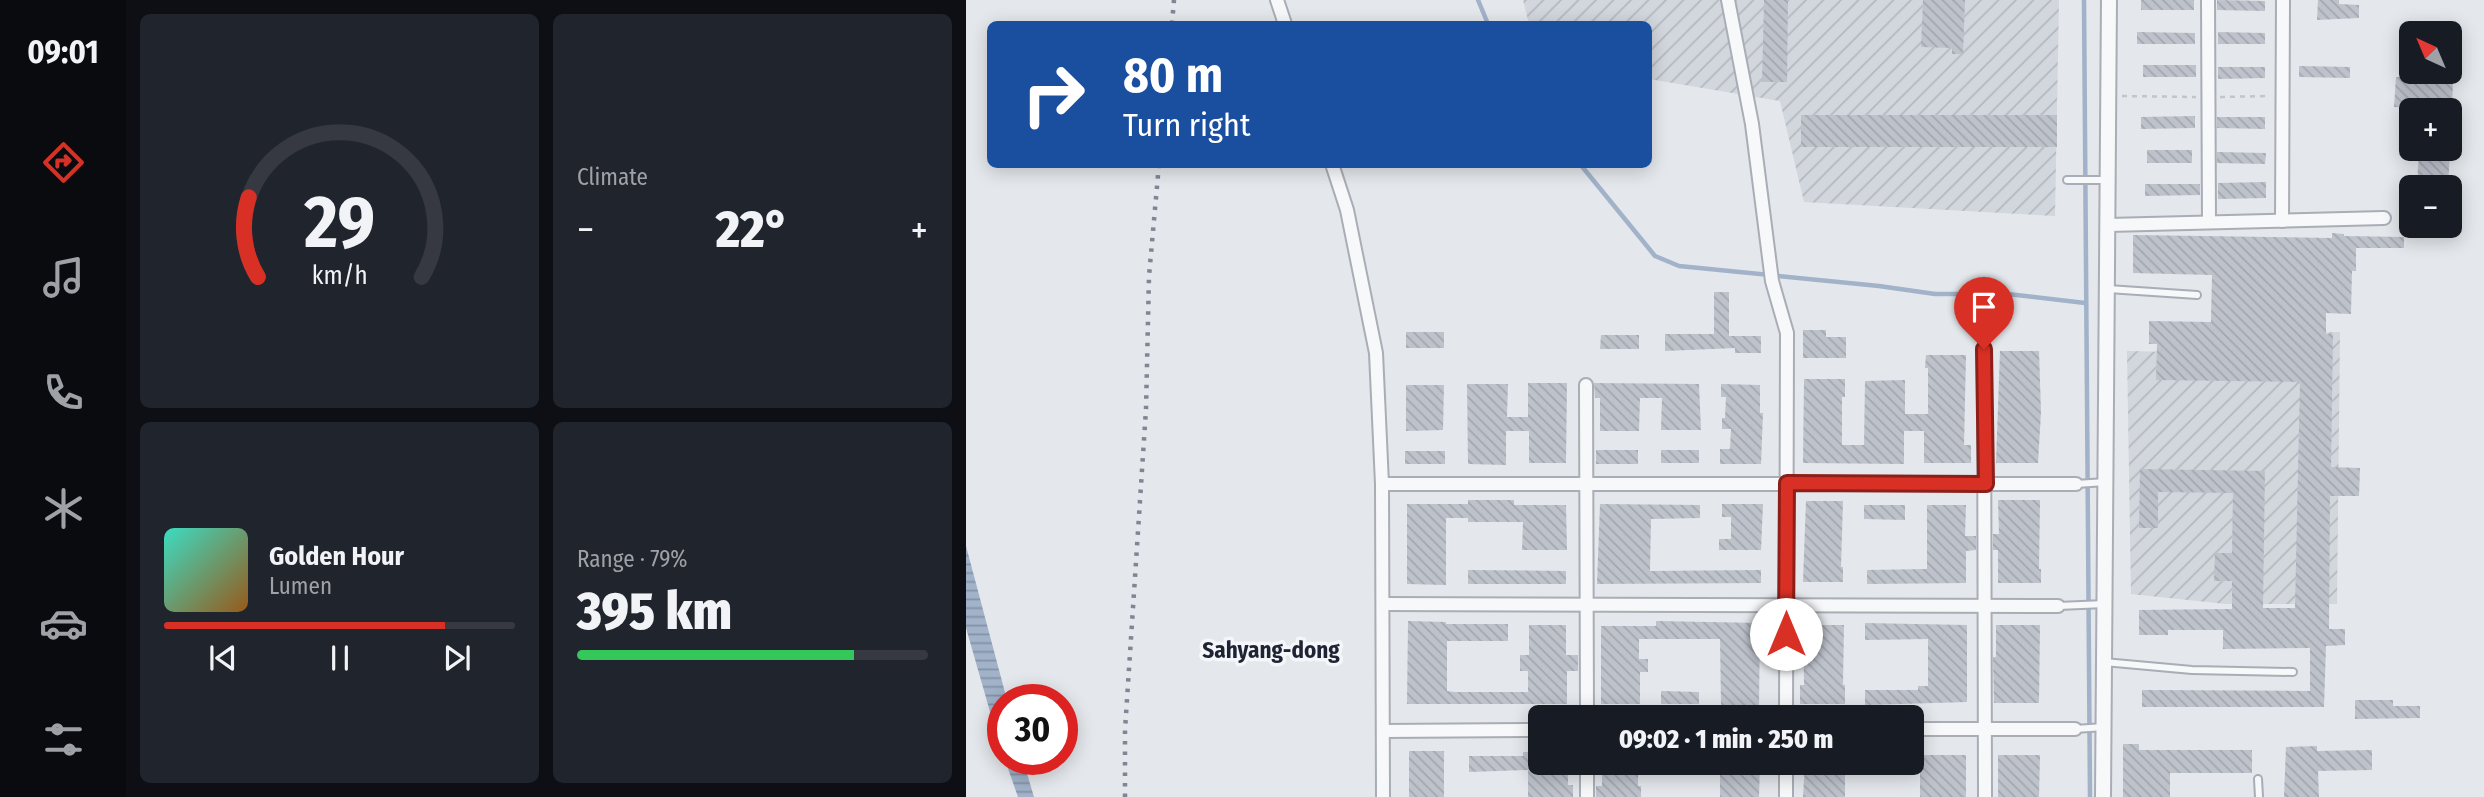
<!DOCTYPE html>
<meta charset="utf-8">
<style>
:root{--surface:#171b24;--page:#20242c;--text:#f1f3f6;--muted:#9ea1a6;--line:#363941;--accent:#d93025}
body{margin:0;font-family:"Fira Sans Condensed",sans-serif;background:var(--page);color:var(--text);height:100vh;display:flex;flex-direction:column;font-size:26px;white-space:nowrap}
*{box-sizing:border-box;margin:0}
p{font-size:23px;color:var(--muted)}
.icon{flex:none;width:38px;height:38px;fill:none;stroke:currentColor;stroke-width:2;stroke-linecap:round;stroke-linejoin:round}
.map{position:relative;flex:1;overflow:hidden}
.details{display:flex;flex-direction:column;gap:14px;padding:14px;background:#0d0f14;width:840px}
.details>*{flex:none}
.hud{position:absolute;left:21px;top:21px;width:665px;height:147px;border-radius:10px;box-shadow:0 4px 18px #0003;background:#1a4fa0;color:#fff;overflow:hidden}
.needle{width:46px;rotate:316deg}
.controls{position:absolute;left:1433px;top:21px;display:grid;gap:14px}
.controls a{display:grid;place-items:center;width:63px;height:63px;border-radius:10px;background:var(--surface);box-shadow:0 4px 18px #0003;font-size:35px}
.speed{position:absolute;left:21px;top:684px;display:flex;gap:14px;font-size:35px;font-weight:700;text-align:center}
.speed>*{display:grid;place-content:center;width:91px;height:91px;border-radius:50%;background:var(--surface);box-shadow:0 4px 18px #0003;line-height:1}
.speed .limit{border:10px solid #d22;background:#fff;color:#111}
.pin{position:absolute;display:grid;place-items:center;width:60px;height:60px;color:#fff;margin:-72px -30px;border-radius:50% 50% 50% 0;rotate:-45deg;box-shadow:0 0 7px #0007}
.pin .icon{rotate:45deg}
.me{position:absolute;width:77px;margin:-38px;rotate:0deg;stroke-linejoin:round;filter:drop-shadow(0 0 5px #0008)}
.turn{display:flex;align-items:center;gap:24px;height:147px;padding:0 21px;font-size:32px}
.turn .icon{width:91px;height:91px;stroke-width:2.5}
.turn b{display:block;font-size:49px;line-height:60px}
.big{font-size:52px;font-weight:800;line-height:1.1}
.details .widget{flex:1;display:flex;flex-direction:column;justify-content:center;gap:10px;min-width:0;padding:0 24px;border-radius:10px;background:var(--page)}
.details .dial{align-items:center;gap:0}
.dial svg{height:182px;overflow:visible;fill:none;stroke:var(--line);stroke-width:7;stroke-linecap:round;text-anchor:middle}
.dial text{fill:var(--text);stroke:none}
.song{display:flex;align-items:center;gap:21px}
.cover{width:84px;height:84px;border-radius:10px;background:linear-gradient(135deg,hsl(170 70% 55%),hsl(30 70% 35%))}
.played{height:7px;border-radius:4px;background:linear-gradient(90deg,var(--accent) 80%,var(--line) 80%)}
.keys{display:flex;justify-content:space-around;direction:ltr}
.heat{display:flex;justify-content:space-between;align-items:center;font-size:38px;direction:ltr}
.charge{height:10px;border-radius:5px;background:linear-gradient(90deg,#34c759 79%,var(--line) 0)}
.details .tiles{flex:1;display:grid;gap:14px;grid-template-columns:repeat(2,1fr)}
.trip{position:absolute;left:562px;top:705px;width:396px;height:70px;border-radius:10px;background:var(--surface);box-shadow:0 4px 18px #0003;font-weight:800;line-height:70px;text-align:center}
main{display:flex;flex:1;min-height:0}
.tabs{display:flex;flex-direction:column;width:126px;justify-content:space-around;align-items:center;background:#090b0e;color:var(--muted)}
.tabs .icon{width:49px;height:49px}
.tabs .active{color:var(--accent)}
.tabs b{font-size:32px;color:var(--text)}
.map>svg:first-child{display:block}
.industrial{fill:url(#industrial-furrows)}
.water{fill:url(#water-rules)}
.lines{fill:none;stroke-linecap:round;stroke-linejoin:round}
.stream{stroke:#a1b2c9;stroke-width:4.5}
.building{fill:url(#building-back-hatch)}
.service-casing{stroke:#a9adb5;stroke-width:10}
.minor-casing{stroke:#a9adb5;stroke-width:16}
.tertiary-casing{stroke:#a9adb5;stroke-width:18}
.path{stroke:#c2c5ca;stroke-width:2.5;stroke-dasharray:5 5;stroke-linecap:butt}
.service{stroke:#f7f8fa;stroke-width:6}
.minor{stroke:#f7f8fa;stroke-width:12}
.tertiary{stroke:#f7f8fa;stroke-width:14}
.rail{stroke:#7e8594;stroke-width:4.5;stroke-dasharray:3.5 7;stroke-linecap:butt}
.route-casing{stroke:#8d1f18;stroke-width:18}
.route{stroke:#d93025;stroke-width:12}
.labels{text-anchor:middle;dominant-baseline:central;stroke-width:7;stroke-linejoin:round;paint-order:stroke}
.quarter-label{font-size:23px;font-weight:bold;fill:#1e2434;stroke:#f4f6f9}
</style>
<main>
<nav class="tabs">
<b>09:01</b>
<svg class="icon active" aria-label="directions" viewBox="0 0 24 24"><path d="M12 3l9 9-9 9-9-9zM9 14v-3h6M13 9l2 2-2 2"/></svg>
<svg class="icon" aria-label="music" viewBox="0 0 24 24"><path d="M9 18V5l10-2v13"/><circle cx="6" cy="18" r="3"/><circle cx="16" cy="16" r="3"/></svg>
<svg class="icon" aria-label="phone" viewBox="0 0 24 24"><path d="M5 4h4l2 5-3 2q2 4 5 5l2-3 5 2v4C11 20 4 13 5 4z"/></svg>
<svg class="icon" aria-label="climate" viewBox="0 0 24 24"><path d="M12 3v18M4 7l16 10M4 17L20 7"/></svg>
<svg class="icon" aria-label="car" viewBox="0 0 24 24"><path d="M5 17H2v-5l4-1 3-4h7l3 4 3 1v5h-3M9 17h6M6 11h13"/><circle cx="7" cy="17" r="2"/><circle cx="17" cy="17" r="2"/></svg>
<svg class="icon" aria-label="filters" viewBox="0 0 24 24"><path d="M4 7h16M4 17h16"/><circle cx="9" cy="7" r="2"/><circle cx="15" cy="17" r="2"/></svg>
</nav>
<section class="details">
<div class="tiles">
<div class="widget dial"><svg viewBox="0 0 100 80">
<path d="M14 69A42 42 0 1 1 86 69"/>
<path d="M14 69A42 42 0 0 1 10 34" stroke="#d93025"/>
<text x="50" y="56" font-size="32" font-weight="700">29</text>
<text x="50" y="72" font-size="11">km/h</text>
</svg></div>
<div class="widget"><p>Climate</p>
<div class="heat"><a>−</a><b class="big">22°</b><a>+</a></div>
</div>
<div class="widget">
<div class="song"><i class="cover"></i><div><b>Golden Hour</b><p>Lumen</p></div></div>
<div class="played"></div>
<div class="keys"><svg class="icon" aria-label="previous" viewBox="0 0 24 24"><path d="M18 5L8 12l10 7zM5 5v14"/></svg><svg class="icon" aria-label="pause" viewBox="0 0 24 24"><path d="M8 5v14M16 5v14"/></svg><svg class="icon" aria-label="next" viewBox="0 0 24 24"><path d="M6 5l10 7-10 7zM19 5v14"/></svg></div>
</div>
<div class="widget"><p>Range · 79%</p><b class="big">395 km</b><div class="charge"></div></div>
</div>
</section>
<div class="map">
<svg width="1518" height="797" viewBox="0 0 1518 797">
<defs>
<pattern id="industrial-furrows" width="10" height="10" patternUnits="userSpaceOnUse" patternTransform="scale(1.75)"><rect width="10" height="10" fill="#d2d6dd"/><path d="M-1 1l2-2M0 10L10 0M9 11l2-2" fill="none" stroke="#b4b8bf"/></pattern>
<pattern id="water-rules" width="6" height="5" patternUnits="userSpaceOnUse" patternTransform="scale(1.75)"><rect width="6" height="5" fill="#a1b2c9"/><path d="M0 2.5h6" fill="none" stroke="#8391a5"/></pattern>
<pattern id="building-back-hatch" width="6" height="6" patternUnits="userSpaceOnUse" patternTransform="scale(1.75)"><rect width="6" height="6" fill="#bec2cb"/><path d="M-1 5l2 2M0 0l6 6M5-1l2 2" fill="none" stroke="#a3a7b0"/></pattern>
</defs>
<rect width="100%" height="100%" fill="#e4e7eb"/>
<g class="industrial">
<path d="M 557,0 L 1093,0 L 1089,216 L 838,202 L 814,101 L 683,79 L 682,24 L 563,24 Z"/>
<path d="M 1374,332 L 1371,604 L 1260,604 L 1165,594 L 1161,351 L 1339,355 L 1339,333 Z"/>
</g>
<g class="water">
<path d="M 0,546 L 41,700 L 37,700 L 37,757 L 0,628 Z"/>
<path d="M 39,760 L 57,760 L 68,797 L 52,797 Z"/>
</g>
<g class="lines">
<g class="stream">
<path d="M 512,0 L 522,24"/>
<path d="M 1118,0 L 1124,797"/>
<path d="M 614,164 L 689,256 L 713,266 L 913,286 L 969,294 L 1042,294 L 1119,303"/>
</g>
</g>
<g class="building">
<path d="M 798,0 L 822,0 L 821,82 L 796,82 Z"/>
<path d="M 957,0 L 999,0 L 997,54 L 986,54 L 986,48 L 955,47 Z"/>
<rect x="1175" y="0" width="53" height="10"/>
<path d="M 1251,0 L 1299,1 L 1299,11 L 1251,10 Z"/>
<path d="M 1352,0 L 1373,0 L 1373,4 L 1393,5 L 1393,18 L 1351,20 Z"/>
<path d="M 1171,32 L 1229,33 L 1229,44 L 1171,44 Z"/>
<path d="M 1252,32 L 1299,33 L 1299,44 L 1252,44 Z"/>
<rect x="1177" y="65" width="53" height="12"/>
<path d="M 1333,66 L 1384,67 L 1384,78 L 1333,77 Z"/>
<path d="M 1252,67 L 1299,67 L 1299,78 L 1252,79 Z"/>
<path d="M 1430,77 L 1487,80 L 1486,110 L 1455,110 L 1455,108 L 1428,107 Z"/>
<rect x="835" y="115" width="256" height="32"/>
<path d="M 1229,116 L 1229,128 L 1175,129 L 1175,117 Z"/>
<path d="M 1251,117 L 1299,117 L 1299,129 L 1251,128 Z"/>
<path d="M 1453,149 L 1484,149 L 1482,187 L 1451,187 Z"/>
<rect x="1181" y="150" width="45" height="13"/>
<path d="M 1251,152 L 1300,153 L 1299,164 L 1251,163 Z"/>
<path d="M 1300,182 L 1300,198 L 1252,199 L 1252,183 Z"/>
<path d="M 1179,184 L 1234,184 L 1234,195 L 1179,196 Z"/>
<path d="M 1366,233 L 1378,234 L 1378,236 L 1438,237 L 1438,248 L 1390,248 L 1390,271 L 1386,271 L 1385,314 L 1360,313 L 1360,334 L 1367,334 L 1365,467 L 1394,468 L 1393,496 L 1364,496 L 1363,629 L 1379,629 L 1379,645 L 1360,646 L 1358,707 L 1176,707 L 1176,690 L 1344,691 L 1344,648 L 1257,649 L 1257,630 L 1202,630 L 1202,635 L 1173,635 L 1173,610 L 1266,609 L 1266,581 L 1248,581 L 1249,553 L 1266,553 L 1267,493 L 1192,492 L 1192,528 L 1173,528 L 1174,469 L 1299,471 L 1297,608 L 1329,608 L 1334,382 L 1190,380 L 1191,344 L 1183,344 L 1183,321 L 1245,322 L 1246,275 L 1167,273 L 1167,235 L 1366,238 Z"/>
<path d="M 748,292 L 763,292 L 763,336 L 795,336 L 795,353 L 769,353 L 769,348 L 699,351 L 699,334 L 748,334 Z"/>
<path d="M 837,330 L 860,330 L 860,337 L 880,337 L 880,358 L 837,358 Z"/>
<rect x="440" y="332" width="38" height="16"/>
<path d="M 635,335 L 673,335 L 673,349 L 634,349 Z"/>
<path d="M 1034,351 L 1073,351 L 1075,412 L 1072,463 L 1030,463 Z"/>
<path d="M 960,355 L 1000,355 L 998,445 L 1005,445 L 1005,463 L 958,463 L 958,431 L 938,431 L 938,464 L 837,463 L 838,379 L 879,379 L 879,397 L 876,397 L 876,445 L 898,445 L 899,381 L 939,380 L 939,414 L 962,414 L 962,368 L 959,368 Z"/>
<path d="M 562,383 L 601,383 L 600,463 L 563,463 L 563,431 L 540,431 L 540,465 L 502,464 L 501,384 L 542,384 L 541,417 L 562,417 Z"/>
<path d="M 628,383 L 733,384 L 735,430 L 695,430 L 696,398 L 674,398 L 673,431 L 634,431 L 634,398 L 629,398 Z"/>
<path d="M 755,384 L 794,385 L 794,413 L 797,413 L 795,464 L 754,464 L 754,449 L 764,449 L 765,429 L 756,429 L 756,418 L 759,418 L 760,397 L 755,397 Z"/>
<path d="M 440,385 L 478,385 L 477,430 L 440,431 Z"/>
<rect x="630" y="450" width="42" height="14"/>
<rect x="695" y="450" width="38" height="13"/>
<rect x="439" y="451" width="40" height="13"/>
<path d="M 502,500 L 548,500 L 548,505 L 600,505 L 601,550 L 556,550 L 557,522 L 502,522 L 502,518 L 480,518 L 480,585 L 441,584 L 441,504 L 502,504 Z"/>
<path d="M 1032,500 L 1074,500 L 1073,569 L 1075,569 L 1075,583 L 1032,583 L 1032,550 L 1027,550 L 1027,534 L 1033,534 Z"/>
<path d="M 840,501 L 877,501 L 875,567 L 877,567 L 877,582 L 837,582 Z"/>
<path d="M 634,504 L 734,505 L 734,518 L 685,519 L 684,571 L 795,570 L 795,583 L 631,584 Z"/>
<path d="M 756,504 L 797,504 L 795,550 L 753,550 L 753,539 L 765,539 L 765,517 L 756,517 Z"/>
<path d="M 898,505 L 939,505 L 939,520 L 898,519 Z"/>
<path d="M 961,505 L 1000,505 L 999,536 L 1010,536 L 1010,550 L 1000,551 L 1000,583 L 901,584 L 901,570 L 961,569 Z"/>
<path d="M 502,570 L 600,571 L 600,584 L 502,584 Z"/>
<path d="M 442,621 L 480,622 L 480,624 L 542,624 L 542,641 L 481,641 L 481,691 L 488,692 L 562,692 L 562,671 L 554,671 L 554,655 L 563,655 L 563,625 L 600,625 L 600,655 L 612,655 L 612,671 L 601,671 L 601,704 L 441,704 Z"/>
<path d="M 690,621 L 794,623 L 793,705 L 755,705 L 754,639 L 673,639 L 673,659 L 682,659 L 682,672 L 674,672 L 674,704 L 635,704 L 635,626 L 690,626 Z"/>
<path d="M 899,623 L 1001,625 L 1001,702 L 899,705 L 899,690 L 952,690 L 952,686 L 962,686 L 962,639 L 899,640 Z"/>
<path d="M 837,625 L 878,625 L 877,685 L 879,685 L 879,704 L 834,704 L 834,685 L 838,685 Z"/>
<path d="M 1030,625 L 1074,625 L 1073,703 L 1028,703 L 1027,657 L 1030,657 Z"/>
<path d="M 695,691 L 733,692 L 733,704 L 695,704 Z"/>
<path d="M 1389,700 L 1427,700 L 1427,706 L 1454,706 L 1454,718 L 1389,719 Z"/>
<path d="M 1157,744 L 1173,744 L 1173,750 L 1286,750 L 1286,773 L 1204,773 L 1204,797 L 1157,797 Z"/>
<path d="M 1351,746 L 1351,751 L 1406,750 L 1406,770 L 1352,771 L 1353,797 L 1318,797 L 1320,747 Z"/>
<rect x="443" y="751" width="35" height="46"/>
<path d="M 557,752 L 574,752 L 574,763 L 602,763 L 602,785 L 607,785 L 607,797 L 562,797 L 562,770 L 503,772 L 503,756 L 557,756 Z"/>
<path d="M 945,755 L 1000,755 L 1000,797 L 954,797 L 954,771 L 945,771 Z"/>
<path d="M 1032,755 L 1074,755 L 1073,797 L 1032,797 Z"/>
<path d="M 636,763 L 672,763 L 672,786 L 675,786 L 675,797 L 630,797 L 630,786 L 636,786 Z"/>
<path d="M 754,763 L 794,763 L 793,797 L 754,797 Z"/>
<path d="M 839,763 L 879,763 L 879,797 L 837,797 Z"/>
</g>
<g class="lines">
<defs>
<g id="service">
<path d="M 1101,180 L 1141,180"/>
<path d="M 1142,289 L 1231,295"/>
<path d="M 1110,484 L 1140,482"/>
<path d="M 1092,606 L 1139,604"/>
<path d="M 1138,662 L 1226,670 L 1327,672"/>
<path d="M 1109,729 L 1138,727"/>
<path d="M 1292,779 L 1293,797"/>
</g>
<g id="minor">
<path d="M 311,0 L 319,24"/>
<path d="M 762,0 L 786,124 L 806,281 L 821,333 L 820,718"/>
<path d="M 1242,0 L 1243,222"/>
<path d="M 366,164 L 381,210 L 410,353 L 416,484 L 417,797"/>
<path d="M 1316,221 L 1317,0"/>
<path d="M 1142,225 L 1418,218"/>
<path d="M 1018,349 L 1019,797"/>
<path d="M 620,385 L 621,718"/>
<path d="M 416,484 L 1110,484"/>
<path d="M 417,604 L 1092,606"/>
<path d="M 945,729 L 1109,729"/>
<path d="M 417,731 L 574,730"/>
<path d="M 621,763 L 621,797"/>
<path d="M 820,797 L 820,763"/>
</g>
<path id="tertiary" d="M 1137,797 L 1143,0"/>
</defs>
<use href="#service" class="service-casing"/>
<use href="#minor" class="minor-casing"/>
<use href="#tertiary" class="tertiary-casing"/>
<g class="path">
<path d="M 1156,96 L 1230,97"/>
<path d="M 1254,97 L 1303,96"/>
</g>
<use href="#service" class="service"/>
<use href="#minor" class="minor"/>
<use href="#tertiary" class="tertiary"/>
<g class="rail">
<path d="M 206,24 L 208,0"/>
<path d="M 159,797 L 159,730 L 180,409 L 183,276 L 193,164"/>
</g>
</g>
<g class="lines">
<defs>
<path id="route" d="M 820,634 L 821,483 L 1020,484 L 1018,349"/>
</defs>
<use href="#route" class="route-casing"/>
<use href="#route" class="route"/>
</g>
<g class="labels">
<g class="quarter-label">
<text x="305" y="650">Sahyang-dong</text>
</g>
</g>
</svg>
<div class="controls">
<a><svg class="needle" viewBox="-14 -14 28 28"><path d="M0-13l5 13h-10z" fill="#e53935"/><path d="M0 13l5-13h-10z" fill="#9ea1a6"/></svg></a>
<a>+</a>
<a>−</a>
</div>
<div class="speed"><div class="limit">30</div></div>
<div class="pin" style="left:1018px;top:349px;background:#d93025"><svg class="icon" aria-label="arrive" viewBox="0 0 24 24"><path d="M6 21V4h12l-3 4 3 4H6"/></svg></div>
<svg class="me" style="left:820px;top:634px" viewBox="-20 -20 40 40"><circle r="19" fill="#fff"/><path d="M0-13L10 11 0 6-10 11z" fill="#d93025"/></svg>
<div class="trip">09:02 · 1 min · 250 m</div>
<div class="hud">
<div class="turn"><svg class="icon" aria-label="right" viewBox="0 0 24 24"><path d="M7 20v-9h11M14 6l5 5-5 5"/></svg><div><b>80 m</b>Turn right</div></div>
</div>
</div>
</main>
